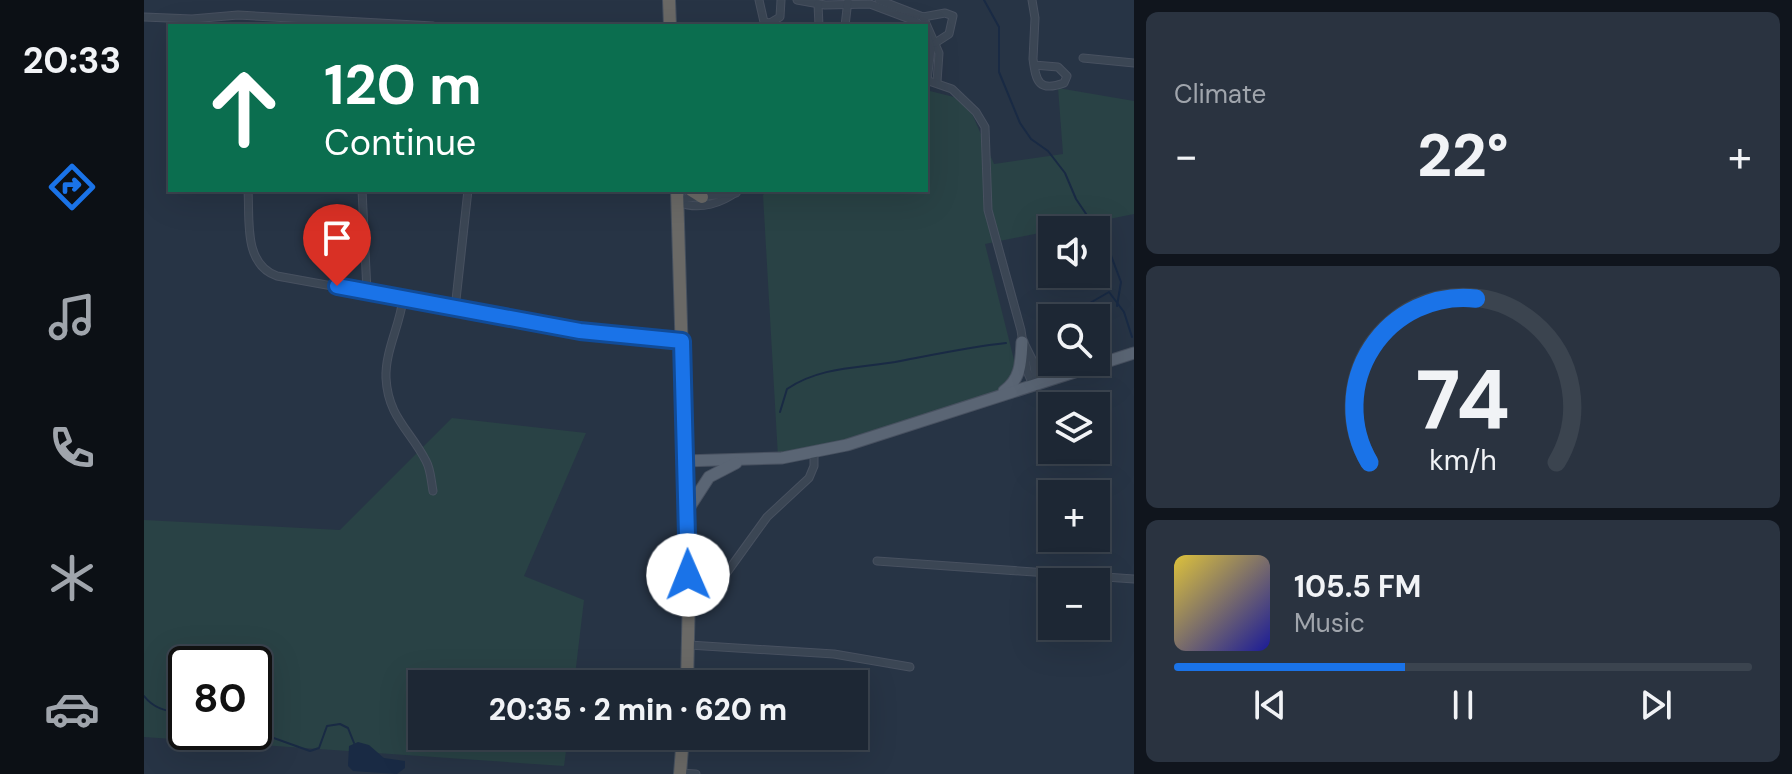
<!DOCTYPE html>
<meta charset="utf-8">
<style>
:root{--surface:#1d2734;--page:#2a3340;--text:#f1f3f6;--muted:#a0a5ac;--line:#3b444f;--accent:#1a73e8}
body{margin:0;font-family:"DM Sans",sans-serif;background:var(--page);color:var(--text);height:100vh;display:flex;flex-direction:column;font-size:30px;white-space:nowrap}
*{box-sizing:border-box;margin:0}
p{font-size:26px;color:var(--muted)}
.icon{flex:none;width:44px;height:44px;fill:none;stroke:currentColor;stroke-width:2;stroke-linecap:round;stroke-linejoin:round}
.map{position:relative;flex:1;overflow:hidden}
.drawer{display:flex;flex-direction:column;gap:12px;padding:12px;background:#10151d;width:658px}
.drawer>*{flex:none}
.banner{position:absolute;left:24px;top:24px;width:760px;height:168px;border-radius:0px;box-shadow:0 8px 32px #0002,0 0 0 2px var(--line);background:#0b6e4f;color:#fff;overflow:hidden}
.fabs{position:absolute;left:894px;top:216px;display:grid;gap:16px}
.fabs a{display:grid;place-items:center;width:72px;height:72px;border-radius:0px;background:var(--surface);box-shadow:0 8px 32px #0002,0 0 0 2px var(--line);font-size:40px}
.speed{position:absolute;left:24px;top:646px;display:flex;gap:16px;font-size:40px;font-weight:700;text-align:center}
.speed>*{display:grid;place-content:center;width:104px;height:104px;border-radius:50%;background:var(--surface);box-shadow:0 8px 32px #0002,0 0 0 2px var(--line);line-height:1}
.speed .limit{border:4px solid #111;border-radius:12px;background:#fff;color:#111}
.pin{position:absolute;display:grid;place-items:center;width:68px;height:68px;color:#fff;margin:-82px -34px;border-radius:50% 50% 50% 0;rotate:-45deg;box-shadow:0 0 8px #0007}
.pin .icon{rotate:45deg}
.me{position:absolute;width:88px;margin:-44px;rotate:359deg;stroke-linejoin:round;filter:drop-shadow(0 0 6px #0008)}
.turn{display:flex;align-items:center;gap:28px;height:168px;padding:0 24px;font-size:36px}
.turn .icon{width:104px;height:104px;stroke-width:2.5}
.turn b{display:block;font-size:56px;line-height:68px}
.big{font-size:60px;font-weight:800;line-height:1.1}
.drawer .tile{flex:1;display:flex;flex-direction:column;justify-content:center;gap:12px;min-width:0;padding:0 28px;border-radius:12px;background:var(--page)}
.drawer .dial{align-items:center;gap:0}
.dial svg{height:208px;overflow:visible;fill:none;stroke:var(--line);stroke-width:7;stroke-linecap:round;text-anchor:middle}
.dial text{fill:var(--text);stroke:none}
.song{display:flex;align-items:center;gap:24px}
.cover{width:96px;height:96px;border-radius:12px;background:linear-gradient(135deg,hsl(50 70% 55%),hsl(240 70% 35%))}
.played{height:8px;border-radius:4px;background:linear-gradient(90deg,var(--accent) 40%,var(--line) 40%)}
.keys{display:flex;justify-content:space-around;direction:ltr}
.heat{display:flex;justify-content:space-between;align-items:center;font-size:44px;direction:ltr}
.trip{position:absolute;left:264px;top:670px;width:460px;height:80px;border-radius:0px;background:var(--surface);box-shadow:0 8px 32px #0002,0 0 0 2px var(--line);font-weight:800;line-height:80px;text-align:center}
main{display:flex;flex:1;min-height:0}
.tabs{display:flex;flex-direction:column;width:144px;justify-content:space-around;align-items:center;background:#0c1015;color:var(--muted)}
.tabs .icon{width:56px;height:56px}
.tabs .selected{color:var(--accent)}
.tabs b{font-size:36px;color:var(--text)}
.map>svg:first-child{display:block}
.green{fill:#294245;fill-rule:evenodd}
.water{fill:#192a44}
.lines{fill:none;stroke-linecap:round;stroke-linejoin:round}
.stream{stroke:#192a44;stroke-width:2}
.minor-casing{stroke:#485160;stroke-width:9}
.primary-casing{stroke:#485160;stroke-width:13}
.trunk-casing{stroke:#46505e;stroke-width:14}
.minor{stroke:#3b4654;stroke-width:7}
.primary{stroke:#5a6574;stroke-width:11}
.trunk{stroke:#6a6966;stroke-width:12}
.route-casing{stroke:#114b97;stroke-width:20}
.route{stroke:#1a73e8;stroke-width:14}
</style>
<main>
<nav class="tabs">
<b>20:33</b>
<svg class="icon selected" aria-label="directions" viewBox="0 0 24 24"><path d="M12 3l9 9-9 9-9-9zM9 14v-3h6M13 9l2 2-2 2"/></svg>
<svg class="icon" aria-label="music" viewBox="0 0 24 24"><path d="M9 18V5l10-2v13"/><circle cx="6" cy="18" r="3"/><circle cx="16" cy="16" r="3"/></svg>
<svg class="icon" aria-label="phone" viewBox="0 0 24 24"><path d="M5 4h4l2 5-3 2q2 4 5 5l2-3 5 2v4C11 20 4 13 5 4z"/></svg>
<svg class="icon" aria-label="climate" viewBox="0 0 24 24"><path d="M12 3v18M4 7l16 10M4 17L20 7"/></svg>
<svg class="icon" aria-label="car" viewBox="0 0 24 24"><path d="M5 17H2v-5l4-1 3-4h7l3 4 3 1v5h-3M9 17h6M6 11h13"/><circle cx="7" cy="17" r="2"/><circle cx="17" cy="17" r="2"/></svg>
</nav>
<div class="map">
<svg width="990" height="774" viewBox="0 0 990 774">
<rect width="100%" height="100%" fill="#273445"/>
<g class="green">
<path d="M 914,88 L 990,101 L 990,214 L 841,244 L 878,392 L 729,437 L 634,457 L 619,195 L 624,190 L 782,190 L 782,90 L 822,100 L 850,164 L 919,154 Z"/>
<path d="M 308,418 L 442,433 L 380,576 L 440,600 L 430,684 L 278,684 L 278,736 L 424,736 L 420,766 L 0,737 L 0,520 L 196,530 ZM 42,664 L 110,664 L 110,732 L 42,732 Z"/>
</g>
<path class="water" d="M 214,742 L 225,745 L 240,758 L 261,761 L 261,768 L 253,774 L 209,771 L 204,766 L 205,746 Z"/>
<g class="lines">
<g class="stream">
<path d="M 840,0 L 855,27 L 855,72 L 876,123 L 887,139 L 904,151 L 921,173 L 932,199 L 963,245 L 977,282 L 973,306"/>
<path d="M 920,318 L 965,292 L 980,312 L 988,337"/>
<path d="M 896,326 L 908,322"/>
<path d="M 636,412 L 643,389 C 675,367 714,368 751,362 C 788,355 825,347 862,343"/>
<path d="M 0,696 C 10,709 26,713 42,712"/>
<path d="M 110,731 L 166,751 L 175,748 L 183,726 L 196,724 L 204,728 L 210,743"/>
</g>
<defs>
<g id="minor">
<path d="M 615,0 L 620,22 L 626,23 L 636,17 L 637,0"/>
<path d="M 653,0 L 681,5 L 726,4 L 771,21 L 778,26"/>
<path d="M 735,0 L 779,17 L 795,53 L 793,82"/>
<path d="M 888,0 L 891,18 L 889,59 C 892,82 895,92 920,83 L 923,76 L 914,67 L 890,65"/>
<path d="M 674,4 L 675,26"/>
<path d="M 0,17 L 48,19 L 94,15 L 289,26"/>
<path d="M 779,17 L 801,13 L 809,16 L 805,34 L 791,43"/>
<path d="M 701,26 L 704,0"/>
<path d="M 782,31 L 787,49 L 783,80"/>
<path d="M 939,58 L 990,63"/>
<path d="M 782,80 L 808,89 L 832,112 L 841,127 L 844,210 L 877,330 L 883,371 L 889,385"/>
<path d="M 104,190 C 106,220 99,264 133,276 L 436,331 L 538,341"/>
<path d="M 218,190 L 223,291"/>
<path d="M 534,202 C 556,211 578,203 595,190"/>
<path d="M 534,202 L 543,198 L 592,193"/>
<path d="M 259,299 C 256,325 241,351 242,378 C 244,417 266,430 282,461 C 287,470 287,481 289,491"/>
<path d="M 311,309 L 324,190"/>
<path d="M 880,343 L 889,361 L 893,384"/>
<path d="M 733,561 L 990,579"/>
<path d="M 576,582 L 623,517 L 665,478 L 670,466 L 670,452"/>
<path d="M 545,645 L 690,654 L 766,667"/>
<path d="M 536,773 L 552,774"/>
</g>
<g id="primary">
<path d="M 860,391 C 877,379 877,362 878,342"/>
<path d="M 540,461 L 638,458 L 703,445 L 990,353"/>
<path d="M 543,511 L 565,477 L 592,463"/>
</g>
<g id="trunk">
<path d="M 525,0 L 526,26"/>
<path d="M 533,190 L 545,592 L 543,684"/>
<path d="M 547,190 L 558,197"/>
<path d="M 536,774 L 539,736"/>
</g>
</defs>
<use href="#minor" class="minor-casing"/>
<use href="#primary" class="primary-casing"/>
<use href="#trunk" class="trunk-casing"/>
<use href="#minor" class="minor"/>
<use href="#primary" class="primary"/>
<use href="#trunk" class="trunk"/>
</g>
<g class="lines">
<defs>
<path id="route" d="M 193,286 L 436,331 L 538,341 L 544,575"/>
</defs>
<use href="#route" class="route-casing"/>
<use href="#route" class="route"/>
</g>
</svg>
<div class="fabs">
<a><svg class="icon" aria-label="sound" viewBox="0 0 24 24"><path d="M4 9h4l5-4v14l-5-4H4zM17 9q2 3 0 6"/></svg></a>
<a><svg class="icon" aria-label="search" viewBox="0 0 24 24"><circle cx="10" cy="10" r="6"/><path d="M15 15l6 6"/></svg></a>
<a><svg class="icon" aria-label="layers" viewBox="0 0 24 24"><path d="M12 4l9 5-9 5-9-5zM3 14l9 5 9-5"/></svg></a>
<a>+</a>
<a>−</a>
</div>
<div class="speed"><div class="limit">80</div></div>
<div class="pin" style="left:193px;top:286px;background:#d93025"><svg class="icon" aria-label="arrive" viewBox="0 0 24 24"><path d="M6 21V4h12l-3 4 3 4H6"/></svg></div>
<svg class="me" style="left:544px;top:575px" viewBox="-20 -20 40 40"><circle r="19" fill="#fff"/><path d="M0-13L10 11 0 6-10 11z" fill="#1a73e8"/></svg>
<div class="trip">20:35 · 2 min · 620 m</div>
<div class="banner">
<div class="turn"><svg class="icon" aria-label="ahead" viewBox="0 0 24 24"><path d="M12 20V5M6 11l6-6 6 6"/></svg><div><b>120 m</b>Continue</div></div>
</div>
</div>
<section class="drawer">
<div class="tile"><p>Climate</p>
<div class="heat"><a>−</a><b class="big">22°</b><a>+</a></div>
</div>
<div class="tile dial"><svg viewBox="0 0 100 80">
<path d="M14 69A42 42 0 1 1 86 69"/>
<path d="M14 69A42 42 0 0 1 55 6" stroke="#1a73e8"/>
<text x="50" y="56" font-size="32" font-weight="700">74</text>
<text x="50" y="72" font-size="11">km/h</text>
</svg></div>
<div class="tile">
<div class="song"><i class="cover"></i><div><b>105.5 FM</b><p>Music</p></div></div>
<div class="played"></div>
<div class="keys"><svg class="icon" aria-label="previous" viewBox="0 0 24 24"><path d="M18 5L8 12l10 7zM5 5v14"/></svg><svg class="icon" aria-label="pause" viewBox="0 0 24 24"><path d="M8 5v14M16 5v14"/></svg><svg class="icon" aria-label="next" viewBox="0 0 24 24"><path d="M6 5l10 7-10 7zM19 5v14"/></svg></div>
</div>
</section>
</main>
